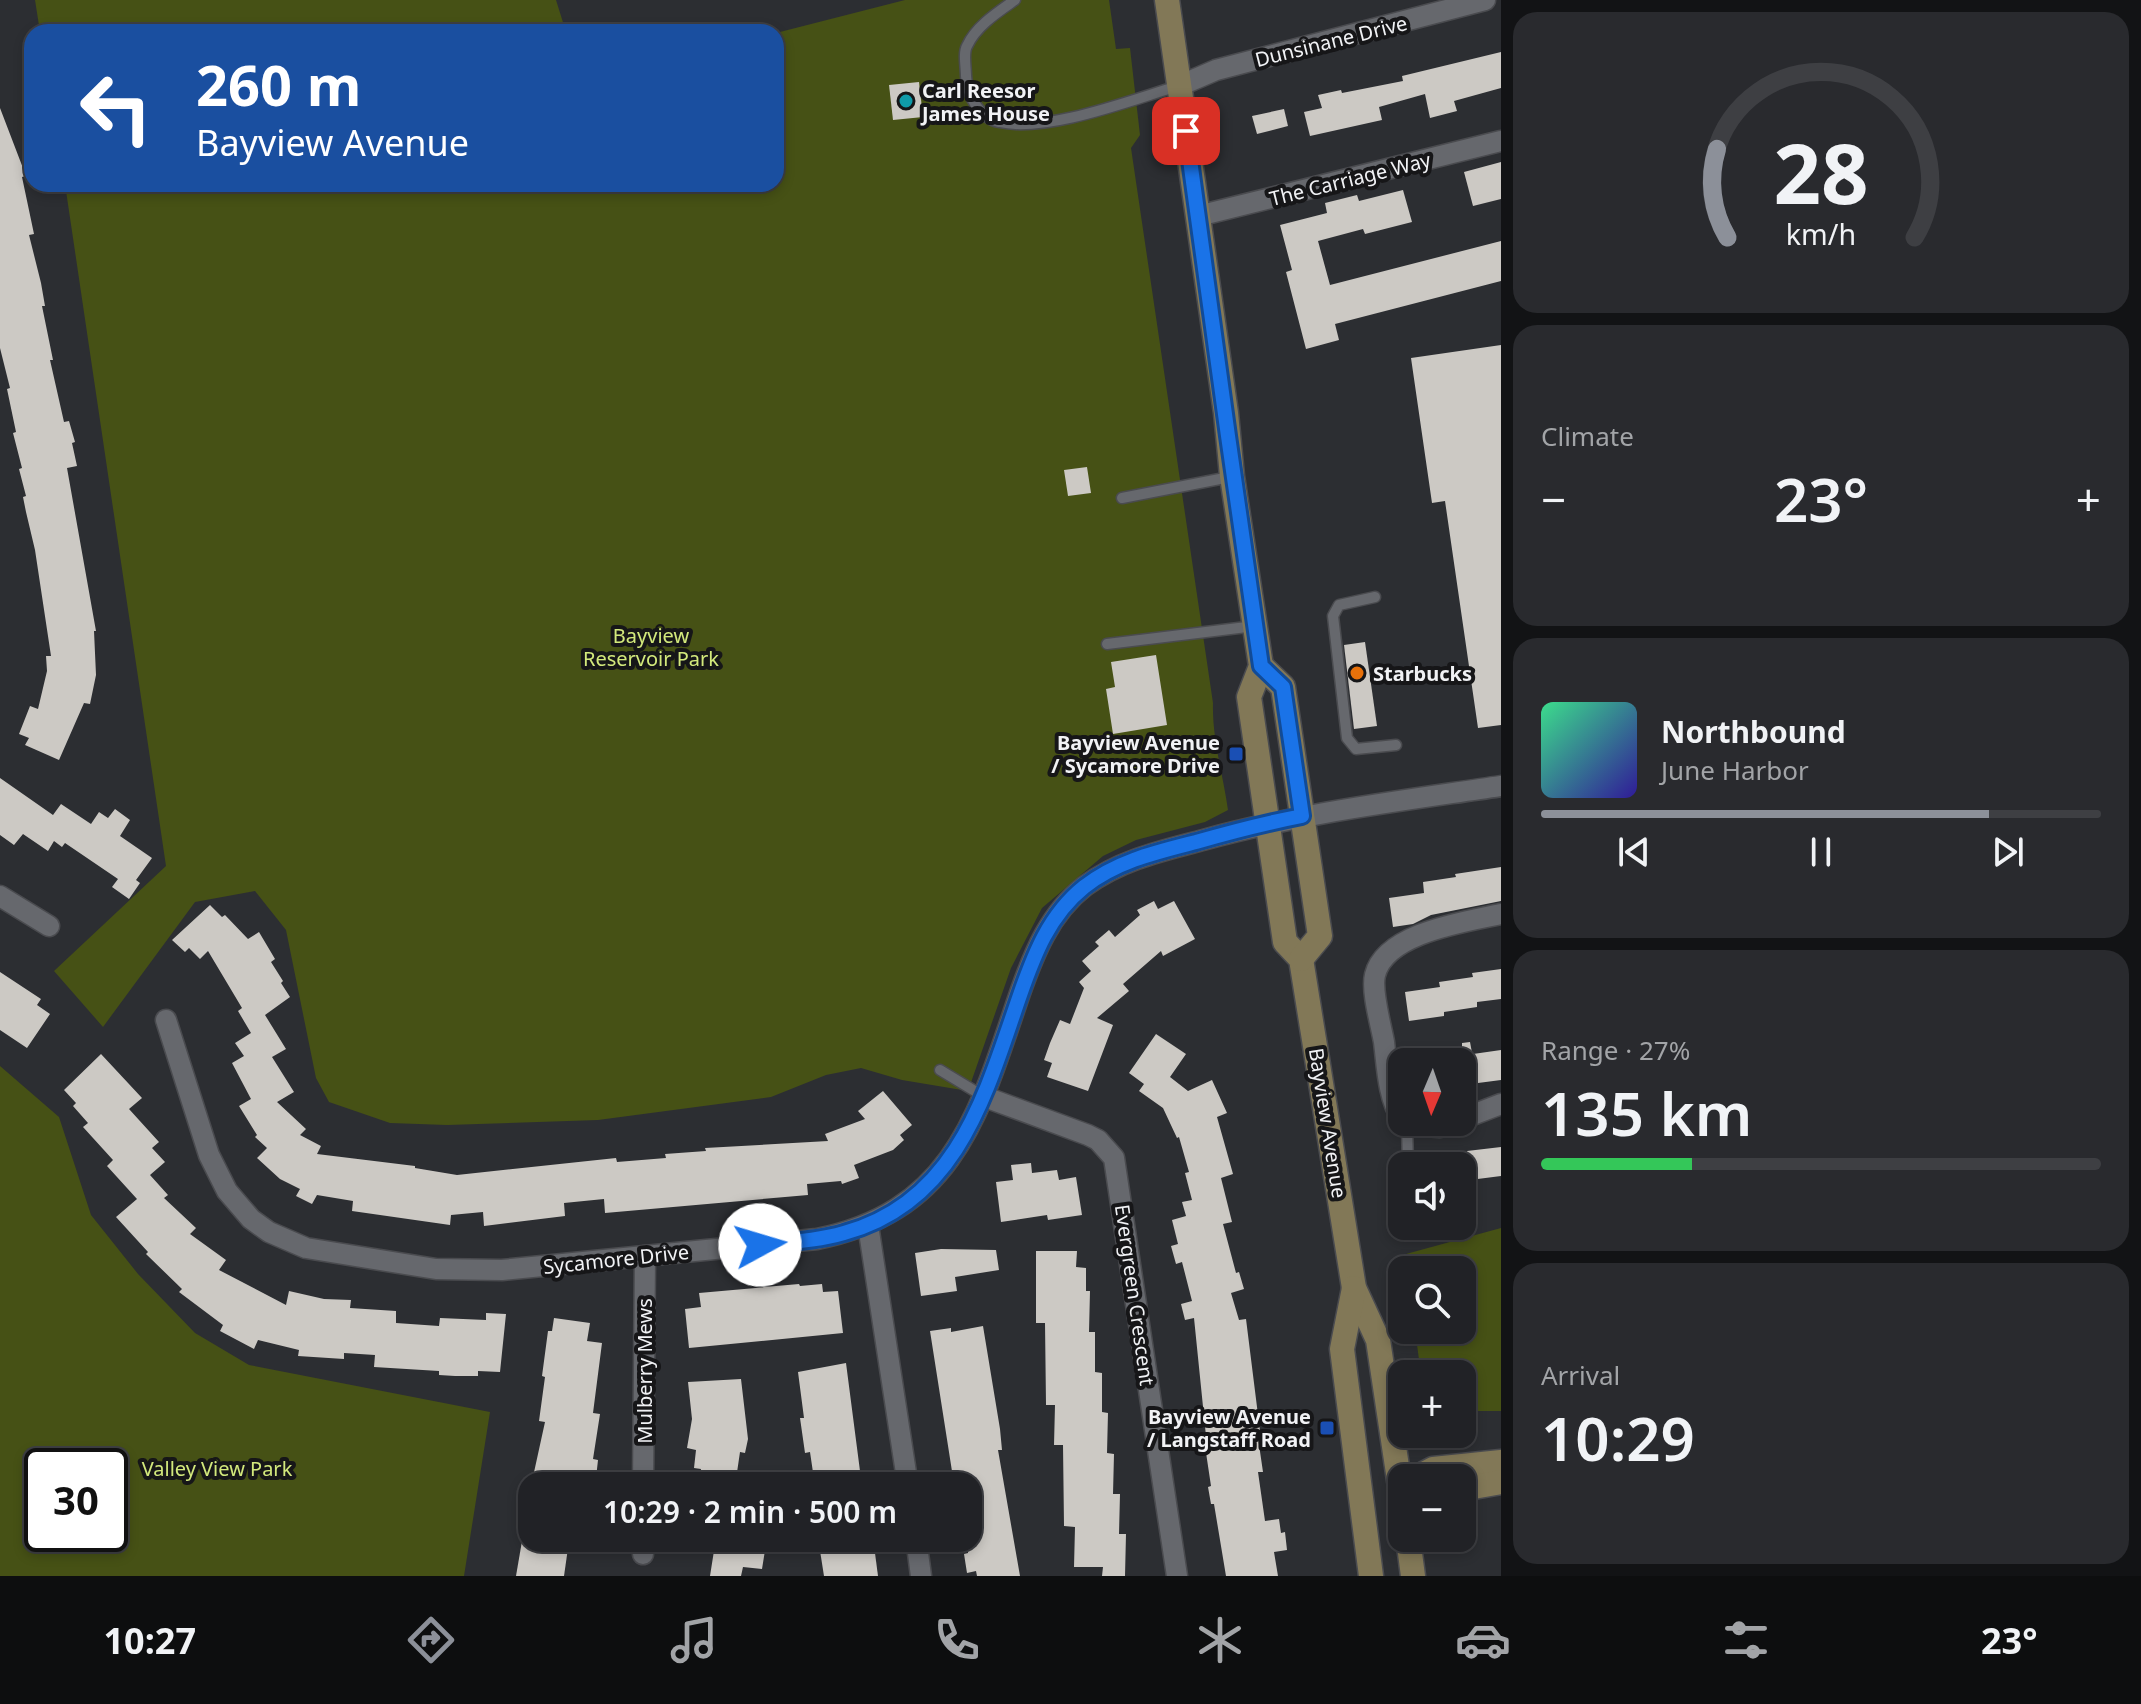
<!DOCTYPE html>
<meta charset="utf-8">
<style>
:root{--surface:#212226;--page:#292a2e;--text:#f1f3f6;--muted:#a2a4a7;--line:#3e3f43;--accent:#8c9099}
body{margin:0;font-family:"Noto Sans",sans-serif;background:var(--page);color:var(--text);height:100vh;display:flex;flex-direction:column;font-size:30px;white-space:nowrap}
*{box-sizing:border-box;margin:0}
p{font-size:26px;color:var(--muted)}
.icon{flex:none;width:44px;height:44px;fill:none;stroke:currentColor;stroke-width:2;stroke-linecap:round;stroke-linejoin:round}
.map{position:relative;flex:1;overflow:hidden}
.drawer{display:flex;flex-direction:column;gap:12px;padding:12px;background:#121315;width:640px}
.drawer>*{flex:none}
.banner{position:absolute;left:24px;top:24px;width:760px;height:168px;border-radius:24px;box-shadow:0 4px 12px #0003,0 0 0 2px var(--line);background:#1a4fa0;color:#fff;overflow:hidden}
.needle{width:52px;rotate:182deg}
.fabs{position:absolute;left:1388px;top:1048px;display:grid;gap:16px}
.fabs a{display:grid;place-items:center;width:88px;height:88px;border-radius:16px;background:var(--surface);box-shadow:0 4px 12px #0003,0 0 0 2px var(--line);font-size:40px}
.speed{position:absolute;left:24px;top:1448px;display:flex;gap:16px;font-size:40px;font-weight:700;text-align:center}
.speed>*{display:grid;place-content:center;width:104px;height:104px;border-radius:50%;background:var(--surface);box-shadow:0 4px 12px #0003,0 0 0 2px var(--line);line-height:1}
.speed .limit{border:4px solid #111;border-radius:12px;background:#fff;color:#111}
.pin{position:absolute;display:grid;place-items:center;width:68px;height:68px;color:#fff;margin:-34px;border-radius:16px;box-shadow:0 4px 12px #0006}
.me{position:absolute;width:88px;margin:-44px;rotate:84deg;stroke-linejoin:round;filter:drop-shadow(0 0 6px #0008)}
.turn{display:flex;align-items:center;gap:28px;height:168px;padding:0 40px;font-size:36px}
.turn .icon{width:104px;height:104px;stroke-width:2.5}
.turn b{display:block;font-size:56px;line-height:68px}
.big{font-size:60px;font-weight:600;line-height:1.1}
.drawer .tile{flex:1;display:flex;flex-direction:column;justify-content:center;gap:12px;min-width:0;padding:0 28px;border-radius:24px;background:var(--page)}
.drawer .dial{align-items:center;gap:0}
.dial svg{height:208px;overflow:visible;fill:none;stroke:var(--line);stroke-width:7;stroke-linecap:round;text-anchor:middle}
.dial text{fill:var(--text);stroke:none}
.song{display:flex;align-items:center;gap:24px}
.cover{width:96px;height:96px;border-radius:12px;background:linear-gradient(135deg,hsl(150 70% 55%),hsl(250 70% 35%))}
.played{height:8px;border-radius:4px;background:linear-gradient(90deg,var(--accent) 80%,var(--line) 80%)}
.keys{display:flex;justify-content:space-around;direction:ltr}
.heat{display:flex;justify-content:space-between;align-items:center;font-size:44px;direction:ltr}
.charge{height:12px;border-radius:6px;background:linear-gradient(90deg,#34c759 27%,var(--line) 0)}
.trip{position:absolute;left:518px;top:1472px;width:464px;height:80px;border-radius:24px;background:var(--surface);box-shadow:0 4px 12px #0003,0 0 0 2px var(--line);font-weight:600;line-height:80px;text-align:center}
.dock{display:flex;height:128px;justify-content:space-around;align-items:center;background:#0d0e0f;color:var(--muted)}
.dock .icon{width:56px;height:56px}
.dock .current{color:var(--accent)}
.dock b{font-size:36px;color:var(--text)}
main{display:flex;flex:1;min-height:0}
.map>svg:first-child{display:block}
.green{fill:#465115;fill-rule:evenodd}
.building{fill:#ccc9c4}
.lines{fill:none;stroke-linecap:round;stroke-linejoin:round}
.lane-casing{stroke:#4a4b4f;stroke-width:13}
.street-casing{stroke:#4a4b4f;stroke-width:23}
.secondary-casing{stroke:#4a4b4f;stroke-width:27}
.lane{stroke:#66686d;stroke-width:10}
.street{stroke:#66686d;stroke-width:20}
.secondary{stroke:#827857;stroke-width:24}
.route-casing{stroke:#114b97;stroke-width:20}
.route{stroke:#1a73e8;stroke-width:14}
.culture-dot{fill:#0f9aa8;stroke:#161618;stroke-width:3}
.food-dot{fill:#e8710a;stroke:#161618;stroke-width:3}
.transit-dot{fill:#1a4fb4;stroke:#161618;stroke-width:3}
.labels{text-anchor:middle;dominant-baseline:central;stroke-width:8;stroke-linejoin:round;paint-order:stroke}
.street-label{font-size:20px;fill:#f1f2f5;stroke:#161618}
.poi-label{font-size:20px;font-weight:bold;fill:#f1f2f5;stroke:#161618;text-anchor:start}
.park-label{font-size:20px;fill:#d3e97c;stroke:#161618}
</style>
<main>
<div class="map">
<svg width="1501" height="1576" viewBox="0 0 1501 1576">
<rect width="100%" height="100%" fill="#2c2e32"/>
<g class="green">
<path d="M 35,0 L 556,0 L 566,32 L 40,32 Z"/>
<path d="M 905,0 L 1109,0 L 1116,49 L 1130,48 L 1140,135 L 1131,148 L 1213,703 C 1212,739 1223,774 1228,810 L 1205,822 L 1136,840 L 1103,856 L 1042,908 L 1011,968 L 968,1091 L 902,1080 L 861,1068 L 826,1075 L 771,1097 L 598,1120 L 447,1125 L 390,1123 L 329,1102 L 316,1078 L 286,930 L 255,891 L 195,902 L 103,1027 L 54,971 L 166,866 L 65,184 L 776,184 L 776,33 Z"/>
<path d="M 0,1066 L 59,1117 L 91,1215 L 138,1274 L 195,1333 L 249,1365 L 490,1412 L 464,1576 L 0,1576 ZM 42,1466 L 110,1466 L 110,1534 L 42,1534 Z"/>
<path d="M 1501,1228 L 1501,1411 L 1462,1411 L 1462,1374 L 1421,1374 L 1415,1330 L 1462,1330 L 1462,1270 L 1408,1270 L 1406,1254 Z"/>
</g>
<g class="building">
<path d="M 1501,52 L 1501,88 L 1454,101 L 1457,111 L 1430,118 L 1425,94 L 1379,107 L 1382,120 L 1310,136 L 1304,112 L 1322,108 L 1318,95 L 1341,90 L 1342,93 L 1403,81 L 1402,76 Z"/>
<path d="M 919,82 L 923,117 L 893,120 L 889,85 Z"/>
<path d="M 0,108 L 26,176 L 22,177 L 34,234 L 29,235 L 41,283 L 45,306 L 42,306 L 53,360 L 50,360 L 64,422 L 69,421 L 75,442 L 72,443 L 77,466 L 67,468 L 96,631 L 94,631 L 96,675 L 90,704 L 84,703 L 59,760 L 25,745 L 29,738 L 19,734 L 30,706 L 38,709 L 47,671 L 46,656 L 51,656 L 35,550 L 26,512 L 23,497 L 26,496 L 19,469 L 22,468 L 13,433 L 16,432 L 7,389 L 10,388 L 0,348 Z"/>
<path d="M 1284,109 L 1288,126 L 1257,134 L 1252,116 Z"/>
<path d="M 1501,162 L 1501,199 L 1473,206 L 1464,172 Z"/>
<path d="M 1403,190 L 1412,222 L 1365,234 L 1363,229 L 1318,241 L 1330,285 L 1501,241 L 1501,281 L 1335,324 L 1339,340 L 1306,349 L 1286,272 L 1292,270 L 1280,225 L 1327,213 L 1325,203 L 1357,195 L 1359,201 Z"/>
<path d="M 1501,345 L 1501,725 L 1478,728 L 1445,501 L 1432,503 L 1411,358 Z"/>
<path d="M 1087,467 L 1091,493 L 1068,496 L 1064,470 Z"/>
<path d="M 1365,642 L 1377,726 L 1354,729 L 1344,645 Z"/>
<path d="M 1156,655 L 1167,725 L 1113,734 L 1106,689 L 1115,687 L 1111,662 Z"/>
<path d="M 0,778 L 53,815 L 61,804 L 91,824 L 99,812 L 108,818 L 115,809 L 130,820 L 120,836 L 152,858 L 136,880 L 140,883 L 129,899 L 112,887 L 118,879 L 65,843 L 62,847 L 54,841 L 48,851 L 23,834 L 14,845 L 0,835 Z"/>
<path d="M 1501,867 L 1501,901 L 1431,915 L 1413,924 L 1393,927 L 1389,898 L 1424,893 L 1423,882 L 1456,877 L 1455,874 Z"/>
<path d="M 1154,901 L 1158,909 L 1174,901 L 1195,939 L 1163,956 L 1161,951 L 1123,984 L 1129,991 L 1097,1018 L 1113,1025 L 1088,1091 L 1047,1077 L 1052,1063 L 1044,1060 L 1050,1043 L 1060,1020 L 1070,1024 L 1084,988 L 1079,982 L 1091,971 L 1082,961 L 1099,946 L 1095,942 L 1109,930 L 1115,937 L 1140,915 L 1137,910 Z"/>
<path d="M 210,905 L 222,917 L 225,915 L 248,939 L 259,932 L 275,959 L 271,962 L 283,981 L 281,983 L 290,997 L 265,1015 L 286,1049 L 272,1057 L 294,1092 L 277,1102 L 306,1129 L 300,1135 L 321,1146 L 317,1154 L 415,1166 L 415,1168 L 457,1175 L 616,1158 L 617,1162 L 666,1158 L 665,1154 L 706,1151 L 705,1148 L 828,1141 L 825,1134 L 865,1119 L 858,1111 L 883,1091 L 912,1125 L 900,1135 L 904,1140 L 893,1150 L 854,1165 L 859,1178 L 842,1184 L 841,1181 L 807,1184 L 808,1195 L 605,1213 L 604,1199 L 564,1203 L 565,1216 L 484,1226 L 483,1212 L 451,1215 L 450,1225 L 352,1211 L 353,1201 L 317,1195 L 312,1204 L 296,1196 L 300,1189 L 280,1179 L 257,1158 L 267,1148 L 255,1137 L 257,1135 L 239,1106 L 251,1099 L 232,1063 L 244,1056 L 235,1043 L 251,1033 L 238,1011 L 242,1008 L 208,951 L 200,959 L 189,948 L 185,952 L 172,940 Z"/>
<path d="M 1501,969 L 1501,999 L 1477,1002 L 1477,1007 L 1444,1012 L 1444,1016 L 1409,1021 L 1405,992 L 1440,987 L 1439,982 L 1473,977 L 1472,973 Z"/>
<path d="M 0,972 L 41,999 L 37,1005 L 50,1014 L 27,1048 L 0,1030 Z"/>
<path d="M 1156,1034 L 1186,1054 L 1170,1077 L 1188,1091 L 1212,1080 L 1227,1113 L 1217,1117 L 1233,1174 L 1221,1178 L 1232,1222 L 1223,1224 L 1236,1273 L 1239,1272 L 1244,1289 L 1231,1293 L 1239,1320 L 1246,1319 L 1260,1431 L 1257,1431 L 1263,1472 L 1258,1472 L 1265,1521 L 1279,1519 L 1281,1533 L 1285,1532 L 1287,1550 L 1274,1552 L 1278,1576 L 1226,1576 L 1214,1504 L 1211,1504 L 1208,1487 L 1211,1486 L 1205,1446 L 1207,1446 L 1194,1318 L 1185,1320 L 1181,1304 L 1192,1301 L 1182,1262 L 1176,1264 L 1171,1246 L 1178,1244 L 1172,1220 L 1186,1216 L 1182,1202 L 1192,1200 L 1185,1173 L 1189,1172 L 1179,1137 L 1177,1138 L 1163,1108 L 1139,1091 L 1144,1084 L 1129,1073 Z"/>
<path d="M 1470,1042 L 1473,1058 L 1473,1054 L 1501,1050 L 1501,1080 L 1478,1083 L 1478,1087 L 1462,1090 L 1462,1043 Z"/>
<path d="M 101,1054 L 142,1098 L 129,1109 L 159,1142 L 152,1148 L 165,1162 L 150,1175 L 168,1195 L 164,1198 L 196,1228 L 190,1234 L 226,1260 L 219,1270 L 286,1305 L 289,1291 L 324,1299 L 351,1300 L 350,1308 L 396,1311 L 396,1323 L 439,1326 L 440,1318 L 486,1320 L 486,1313 L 506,1314 L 500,1372 L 478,1371 L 478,1376 L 455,1376 L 439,1375 L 439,1371 L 374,1367 L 375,1355 L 344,1353 L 344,1359 L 298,1356 L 299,1350 L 258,1340 L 254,1349 L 220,1331 L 223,1325 L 179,1292 L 182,1289 L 146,1254 L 148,1252 L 116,1217 L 137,1199 L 107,1166 L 113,1160 L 83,1127 L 88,1123 L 73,1106 L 76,1103 L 64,1090 Z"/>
<path d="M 1501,1147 L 1501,1176 L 1462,1181 L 1462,1156 L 1467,1155 L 1467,1151 Z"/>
<path d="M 1031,1163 L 1032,1173 L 1057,1170 L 1059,1180 L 1076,1177 L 1082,1215 L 1048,1220 L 1047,1215 L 1001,1222 L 996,1182 L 1013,1180 L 1011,1165 Z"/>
<path d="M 941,1249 L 996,1250 L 999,1270 L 955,1277 L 957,1291 L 921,1296 L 915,1253 Z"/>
<path d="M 1036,1251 L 1077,1251 L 1076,1267 L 1086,1268 L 1086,1291 L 1090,1291 L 1089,1332 L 1095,1332 L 1095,1372 L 1102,1373 L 1102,1412 L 1108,1413 L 1107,1453 L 1114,1454 L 1113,1494 L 1120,1494 L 1119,1534 L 1126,1534 L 1125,1576 L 1102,1576 L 1103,1567 L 1074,1567 L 1075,1527 L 1064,1526 L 1063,1445 L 1054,1445 L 1055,1405 L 1046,1405 L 1045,1323 L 1036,1323 Z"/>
<path d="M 799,1284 L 800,1286 L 822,1284 L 823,1292 L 838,1291 L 843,1333 L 689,1348 L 685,1309 L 701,1307 L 699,1293 Z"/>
<path d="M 554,1318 L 590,1323 L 587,1341 L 602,1343 L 593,1413 L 600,1414 L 593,1459 L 598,1460 L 596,1478 L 581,1476 L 580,1486 L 531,1486 L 545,1422 L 539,1421 L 545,1377 L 542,1376 L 548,1331 L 552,1331 Z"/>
<path d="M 983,1326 L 1000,1429 L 1002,1450 L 998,1450 L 1020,1576 L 977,1576 L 976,1571 L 967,1573 L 964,1554 L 968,1553 L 968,1486 L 965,1486 L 964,1482 L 954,1484 L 930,1331 L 951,1328 L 951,1332 Z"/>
<path d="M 846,1363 L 860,1471 L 845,1473 L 847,1486 L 815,1486 L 810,1452 L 805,1453 L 800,1418 L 804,1418 L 798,1372 Z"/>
<path d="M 741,1379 L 748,1439 L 745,1453 L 740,1452 L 735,1486 L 698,1486 L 701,1469 L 694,1468 L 696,1450 L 687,1448 L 692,1419 L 688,1382 Z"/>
<path d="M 716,1538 L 767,1538 L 762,1569 L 743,1567 L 741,1576 L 710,1576 Z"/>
<path d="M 818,1538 L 873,1538 L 878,1576 L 824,1576 Z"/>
<path d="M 522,1541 L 568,1548 L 564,1576 L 516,1576 Z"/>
</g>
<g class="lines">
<defs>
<g id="lane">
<path d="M 1015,0 C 998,12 976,26 967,46 C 963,53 966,67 966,76 C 967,95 979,118 999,122 C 1047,133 1131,100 1178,86"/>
<path d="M 1122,498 L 1230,477"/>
<path d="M 1375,597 L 1339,605 L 1333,616 L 1347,738 L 1356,749 L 1396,745"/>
<path d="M 1107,644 L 1255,626"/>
<path d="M 940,1070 L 983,1096"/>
<path d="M 1407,1125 L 1408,1166"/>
</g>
<g id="street">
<path d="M 1179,86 L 1216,70 L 1485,0"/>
<path d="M 1198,216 L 1501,141"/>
<path d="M 0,896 L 49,926"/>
<path d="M 166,1020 L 209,1155 L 227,1191 L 251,1219 L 269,1232 L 306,1248 L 436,1269 L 502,1270 L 817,1239 C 956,1211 980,1110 1020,993 C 1034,953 1050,913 1085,886 C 1120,860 1161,851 1203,840 C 1301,813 1401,801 1501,786"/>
<path d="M 985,1097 L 1088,1135 L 1098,1140 L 1114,1158 L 1177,1576"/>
<path d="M 1402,1119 C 1388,1099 1387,1066 1384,1042 C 1381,1025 1371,991 1375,975 C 1385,933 1464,922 1501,914"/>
<path d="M 1462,1119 L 1501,1104"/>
<path d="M 1405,1122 L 1407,1125 L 1440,1127 L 1453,1122"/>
<path d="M 868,1225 L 908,1486"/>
<path d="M 643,1486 L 645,1256"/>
<path d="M 916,1538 L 921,1576"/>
<path d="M 643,1554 L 643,1538"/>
</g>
<g id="secondary">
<path d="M 1167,0 L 1226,413 L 1232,476 L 1261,666 L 1249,697 L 1285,942 L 1301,959 L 1354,1288 L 1378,1340 L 1402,1500"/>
<path d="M 1261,666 L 1283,687 L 1320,936 L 1301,959"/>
<path d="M 1354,1288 L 1342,1349 L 1371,1576"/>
<path d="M 1416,1478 L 1433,1469 L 1501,1462"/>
<path d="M 1462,1489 L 1501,1482"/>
<path d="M 1408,1538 L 1413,1576"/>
</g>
</defs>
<use href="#lane" class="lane-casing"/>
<use href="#street" class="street-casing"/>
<use href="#secondary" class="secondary-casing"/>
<use href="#lane" class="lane"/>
<use href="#street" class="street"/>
<use href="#secondary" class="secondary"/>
</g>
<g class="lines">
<defs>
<path id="route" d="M 760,1245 C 788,1242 817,1241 844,1233 C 958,1202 986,1093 1020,995 C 1034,955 1049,915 1084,887 C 1117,861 1157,852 1196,842 C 1231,832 1266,823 1302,816 L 1283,687 L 1261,666 C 1235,488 1210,309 1186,131"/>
</defs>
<use href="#route" class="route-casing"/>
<use href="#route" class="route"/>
</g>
<circle class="culture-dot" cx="906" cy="101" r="8"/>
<circle class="food-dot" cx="1357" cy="673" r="8"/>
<g class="transit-dot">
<rect x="1228" y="746" width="16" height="16" rx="4"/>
<rect x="1319" y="1420" width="16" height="16" rx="4"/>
</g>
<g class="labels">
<g class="street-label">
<text transform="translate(1331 41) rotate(-14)">Dunsinane Drive</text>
<text transform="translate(1350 179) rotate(-14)">The Carriage Way</text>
<text transform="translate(1328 1123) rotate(81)">Bayview Avenue</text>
<text transform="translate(616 1259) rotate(-6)">Sycamore Drive</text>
<text transform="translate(1135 1295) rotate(82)">Evergreen Crescent</text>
<text transform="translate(644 1371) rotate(-90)">Mulberry Mews</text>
</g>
<g class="poi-label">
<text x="922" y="90">Carl Reesor<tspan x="922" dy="23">James House</tspan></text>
<text x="1373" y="673">Starbucks</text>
<text x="1220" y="742" text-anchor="end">Bayview Avenue<tspan x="1220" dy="23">/ Sycamore Drive</tspan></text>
<text x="1311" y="1416" text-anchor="end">Bayview Avenue<tspan x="1311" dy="23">/ Langstaff Road</tspan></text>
</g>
<g class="park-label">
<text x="651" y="635">Bayview<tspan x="651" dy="23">Reservoir Park</tspan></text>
<text x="217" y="1468">Valley View Park</text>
</g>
</g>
</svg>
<div class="fabs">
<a><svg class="needle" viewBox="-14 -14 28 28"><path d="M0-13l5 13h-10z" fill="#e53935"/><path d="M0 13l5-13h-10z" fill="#a2a4a7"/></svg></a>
<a><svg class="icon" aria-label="sound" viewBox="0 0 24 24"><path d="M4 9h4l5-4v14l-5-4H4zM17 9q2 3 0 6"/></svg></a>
<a><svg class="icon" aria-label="search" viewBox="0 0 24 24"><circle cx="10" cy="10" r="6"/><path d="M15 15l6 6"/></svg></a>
<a>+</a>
<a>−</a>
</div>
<div class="speed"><div class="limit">30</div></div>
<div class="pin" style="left:1186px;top:131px;background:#d93025"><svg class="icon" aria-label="arrive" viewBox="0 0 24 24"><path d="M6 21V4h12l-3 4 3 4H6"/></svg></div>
<svg class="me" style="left:760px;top:1245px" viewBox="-20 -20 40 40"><circle r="19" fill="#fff"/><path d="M0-13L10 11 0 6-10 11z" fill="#1a73e8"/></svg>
<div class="trip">10:29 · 2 min · 500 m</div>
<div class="banner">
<div class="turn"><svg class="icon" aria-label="left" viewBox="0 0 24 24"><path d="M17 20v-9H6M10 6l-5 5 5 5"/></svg><div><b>260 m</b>Bayview Avenue</div></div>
</div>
</div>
<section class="drawer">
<div class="tile dial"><svg viewBox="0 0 100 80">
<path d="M14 69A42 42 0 1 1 86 69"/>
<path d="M14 69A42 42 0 0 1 10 35" stroke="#8c9099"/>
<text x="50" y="56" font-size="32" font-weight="700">28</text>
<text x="50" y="72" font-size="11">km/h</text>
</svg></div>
<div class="tile"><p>Climate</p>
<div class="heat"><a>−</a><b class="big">23°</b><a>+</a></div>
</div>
<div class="tile">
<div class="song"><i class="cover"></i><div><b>Northbound</b><p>June Harbor</p></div></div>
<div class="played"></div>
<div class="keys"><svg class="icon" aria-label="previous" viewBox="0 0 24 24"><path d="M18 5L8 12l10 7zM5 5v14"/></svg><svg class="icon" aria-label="pause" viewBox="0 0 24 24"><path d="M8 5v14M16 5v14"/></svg><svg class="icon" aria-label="next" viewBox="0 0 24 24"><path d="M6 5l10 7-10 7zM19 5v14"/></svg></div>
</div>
<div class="tile"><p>Range · 27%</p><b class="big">135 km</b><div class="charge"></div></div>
<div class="tile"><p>Arrival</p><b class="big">10:29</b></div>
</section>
</main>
<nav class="dock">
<b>10:27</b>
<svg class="icon current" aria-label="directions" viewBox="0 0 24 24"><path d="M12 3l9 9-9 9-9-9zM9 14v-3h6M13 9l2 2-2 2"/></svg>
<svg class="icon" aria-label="music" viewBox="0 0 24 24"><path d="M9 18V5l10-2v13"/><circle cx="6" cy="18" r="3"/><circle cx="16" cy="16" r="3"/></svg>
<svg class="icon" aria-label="phone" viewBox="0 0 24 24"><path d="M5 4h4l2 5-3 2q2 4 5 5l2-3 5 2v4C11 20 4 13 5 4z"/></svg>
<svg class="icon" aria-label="climate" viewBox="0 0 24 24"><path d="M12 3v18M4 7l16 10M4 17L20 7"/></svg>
<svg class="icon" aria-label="car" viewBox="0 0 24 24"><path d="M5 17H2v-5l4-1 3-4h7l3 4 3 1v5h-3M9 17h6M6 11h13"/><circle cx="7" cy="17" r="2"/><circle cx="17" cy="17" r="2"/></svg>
<svg class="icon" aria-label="filters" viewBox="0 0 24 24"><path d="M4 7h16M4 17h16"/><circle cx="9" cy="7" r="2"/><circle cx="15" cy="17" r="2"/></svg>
<b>23°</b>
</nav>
